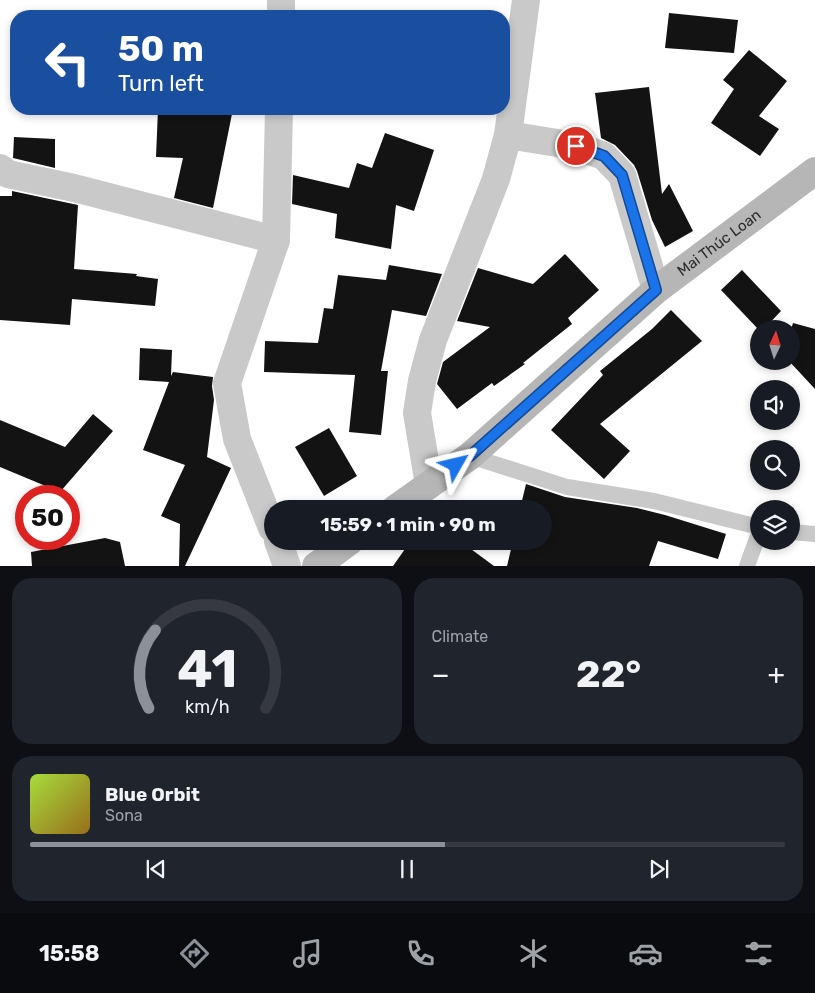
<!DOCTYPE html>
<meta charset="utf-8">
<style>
:root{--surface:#171b24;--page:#20242c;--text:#f1f3f6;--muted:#9ea1a6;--line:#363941;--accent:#8c9099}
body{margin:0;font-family:Rubik,sans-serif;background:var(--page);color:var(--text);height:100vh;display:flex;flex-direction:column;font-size:19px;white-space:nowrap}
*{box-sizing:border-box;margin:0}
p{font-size:16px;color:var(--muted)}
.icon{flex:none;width:28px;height:28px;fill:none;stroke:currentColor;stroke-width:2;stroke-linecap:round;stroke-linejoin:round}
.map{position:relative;height:566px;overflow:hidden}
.details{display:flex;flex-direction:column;gap:12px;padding:12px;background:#0d0f14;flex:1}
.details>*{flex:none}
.hud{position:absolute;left:10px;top:10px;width:500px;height:105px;border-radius:20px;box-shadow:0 2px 8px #0003;background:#1a4fa0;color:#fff;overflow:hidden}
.needle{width:32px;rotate:4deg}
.tools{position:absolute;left:750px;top:320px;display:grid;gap:10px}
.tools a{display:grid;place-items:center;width:50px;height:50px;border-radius:50%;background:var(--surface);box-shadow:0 2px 8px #0003;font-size:25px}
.speed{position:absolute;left:15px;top:485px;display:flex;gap:10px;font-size:25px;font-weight:700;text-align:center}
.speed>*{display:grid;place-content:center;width:65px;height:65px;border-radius:50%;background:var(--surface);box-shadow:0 2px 8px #0003;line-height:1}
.speed .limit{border:8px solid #d22;background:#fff;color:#111}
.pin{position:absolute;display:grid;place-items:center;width:42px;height:42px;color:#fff;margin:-21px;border:2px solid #fff;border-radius:50%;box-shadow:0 1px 5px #0007}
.me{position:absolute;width:55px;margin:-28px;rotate:53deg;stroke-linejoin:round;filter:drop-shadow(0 0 4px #0008)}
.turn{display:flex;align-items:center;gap:18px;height:105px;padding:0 25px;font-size:22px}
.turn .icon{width:65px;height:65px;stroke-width:2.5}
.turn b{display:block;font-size:35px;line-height:42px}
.big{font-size:38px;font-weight:700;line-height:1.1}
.details .card{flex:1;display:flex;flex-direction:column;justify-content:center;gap:8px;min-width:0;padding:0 18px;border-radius:20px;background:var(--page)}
.details .dial{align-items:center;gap:0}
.dial svg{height:130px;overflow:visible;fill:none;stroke:var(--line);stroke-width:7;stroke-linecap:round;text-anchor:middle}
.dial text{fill:var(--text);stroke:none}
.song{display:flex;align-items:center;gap:15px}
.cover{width:60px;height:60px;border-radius:8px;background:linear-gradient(135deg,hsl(80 70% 55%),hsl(40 70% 35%))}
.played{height:5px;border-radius:2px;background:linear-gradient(90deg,var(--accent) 55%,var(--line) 55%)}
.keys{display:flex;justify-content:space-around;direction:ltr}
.heat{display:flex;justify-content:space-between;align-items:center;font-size:28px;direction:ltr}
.details .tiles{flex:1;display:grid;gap:12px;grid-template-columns:1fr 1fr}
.card:last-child{grid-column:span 2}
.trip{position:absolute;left:264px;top:500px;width:288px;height:50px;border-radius:25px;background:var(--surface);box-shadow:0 2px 8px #0003;font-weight:700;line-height:50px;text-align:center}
.tabs{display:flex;height:80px;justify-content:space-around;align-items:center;background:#090b0e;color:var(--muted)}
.tabs .icon{width:35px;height:35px}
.tabs .selected{color:var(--accent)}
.tabs b{font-size:22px;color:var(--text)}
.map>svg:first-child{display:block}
.building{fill:#131313}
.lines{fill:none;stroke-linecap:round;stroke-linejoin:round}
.service{stroke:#c9c9c9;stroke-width:16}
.minor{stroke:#c9c9c9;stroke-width:28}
.secondary{stroke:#b6b6b6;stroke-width:28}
.route-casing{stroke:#114b97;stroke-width:12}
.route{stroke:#1a73e8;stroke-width:9}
.labels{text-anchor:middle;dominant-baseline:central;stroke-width:5;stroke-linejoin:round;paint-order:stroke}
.street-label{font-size:15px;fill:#2c2c2c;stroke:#fff}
</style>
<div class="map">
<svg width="815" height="566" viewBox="0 0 815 566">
<rect width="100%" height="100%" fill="#fff"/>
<g class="building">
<path d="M 669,13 L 738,20 L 734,53 L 665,48 Z"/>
<path d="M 749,50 L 787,81 L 759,116 L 779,129 L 760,156 L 711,123 L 734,89 L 723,80 Z"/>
<path d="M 649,87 L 662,194 L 669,184 L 693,231 L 665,247 L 652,220 L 637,171 L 634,165 L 615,145 L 601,138 L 595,93 Z"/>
<path d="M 158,109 L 233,109 L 213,208 L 174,198 L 183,158 L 156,157 Z"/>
<path d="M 385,133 L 434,150 L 414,211 L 396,205 L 391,249 L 335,238 L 337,214 L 292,204 L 293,175 L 349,188 L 357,163 L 372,168 Z"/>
<path d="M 14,137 L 55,139 L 55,168 L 13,158 Z"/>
<path d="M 12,191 L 78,205 L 74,269 L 137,274 L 136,276 L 158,279 L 155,306 L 72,299 L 70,325 L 0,320 L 0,196 L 12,196 Z"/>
<path d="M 565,254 L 599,290 L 568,318 L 572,324 L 523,363 L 525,364 L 494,386 L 492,383 L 457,409 L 437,384 L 443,362 L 490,327 L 457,321 L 478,268 L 533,284 Z"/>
<path d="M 389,265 L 442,274 L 426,316 L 392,310 L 381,371 L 388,371 L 381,435 L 349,432 L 355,375 L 264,372 L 265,341 L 318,343 L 324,308 L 333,309 L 338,275 L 386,280 Z"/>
<path d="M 742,270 L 781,311 L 764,329 L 759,330 L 721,290 Z"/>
<path d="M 671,310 L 702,341 L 600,424 L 630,451 L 604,479 L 551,430 L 603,375 L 600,371 L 652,329 Z"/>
<path d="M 793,323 L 815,329 L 815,389 L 789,361 L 791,361 L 791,330 Z"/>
<path d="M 140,348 L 172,350 L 171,376 L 173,372 L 213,377 L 212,386 L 214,400 L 207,457 L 231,468 L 185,566 L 179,566 L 180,524 L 161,516 L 185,465 L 143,450 L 169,382 L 139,380 Z"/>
<path d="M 93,414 L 113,431 L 60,492 L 0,467 L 0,420 L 65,447 Z"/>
<path d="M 329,428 L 357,476 L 324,496 L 295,447 Z"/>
<path d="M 526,484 L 565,497 L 637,508 L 665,515 L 726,534 L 718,559 L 658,541 L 649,566 L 507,566 L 513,541 L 542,541 L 542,509 L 520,509 Z"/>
<path d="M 105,538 L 120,542 L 125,566 L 32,566 L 31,552 Z"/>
<path d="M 395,541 L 460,541 L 494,566 L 393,566 L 405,549 Z"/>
</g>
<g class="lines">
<g class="service">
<path d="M 470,456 L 567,487 L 654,501 L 759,527"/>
<path d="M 791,532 L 815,534"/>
<path d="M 747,566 L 759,533"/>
</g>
<g class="minor">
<path d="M 281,16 L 281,0"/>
<path d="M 508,135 L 576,146 L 604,156 L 622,175 L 656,290"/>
<path d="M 0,168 L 8,174 L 74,188 L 276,240"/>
<path d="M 429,485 L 417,413 L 422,381 L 433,340 L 496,179 L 508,135 L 526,0"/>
<path d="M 272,528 L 237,439 L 227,383 L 276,240 L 279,109"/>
<path d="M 278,541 L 287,566"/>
</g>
<g class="secondary">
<path id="s1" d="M 395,509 L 470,456 L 656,290 L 815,171"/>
<path d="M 316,566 L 350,541"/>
</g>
</g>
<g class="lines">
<defs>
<path id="route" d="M 456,465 L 470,456 L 656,290 L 622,175 L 604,156 L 576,146"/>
</defs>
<use href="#route" class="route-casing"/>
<use href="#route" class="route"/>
</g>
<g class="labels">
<g class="street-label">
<text stroke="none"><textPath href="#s1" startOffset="420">Mai Thúc Loan</textPath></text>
</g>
</g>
</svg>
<div class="tools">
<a><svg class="needle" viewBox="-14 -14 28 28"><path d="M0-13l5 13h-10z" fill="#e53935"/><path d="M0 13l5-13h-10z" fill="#9ea1a6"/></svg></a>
<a><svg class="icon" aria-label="sound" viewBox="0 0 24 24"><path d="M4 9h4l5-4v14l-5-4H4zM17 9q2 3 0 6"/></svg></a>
<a><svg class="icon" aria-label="search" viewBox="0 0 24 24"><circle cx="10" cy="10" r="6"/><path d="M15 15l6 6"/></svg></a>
<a><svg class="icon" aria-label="layers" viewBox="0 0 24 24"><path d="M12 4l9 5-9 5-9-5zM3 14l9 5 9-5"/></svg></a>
</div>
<div class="speed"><div class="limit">50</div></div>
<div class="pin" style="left:576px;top:146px;background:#d93025"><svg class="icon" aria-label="arrive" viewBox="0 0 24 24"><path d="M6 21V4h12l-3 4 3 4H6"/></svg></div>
<svg class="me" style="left:456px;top:465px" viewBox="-20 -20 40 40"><path d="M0-17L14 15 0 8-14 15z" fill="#1a73e8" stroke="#fff" stroke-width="4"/></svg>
<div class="trip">15:59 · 1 min · 90 m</div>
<div class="hud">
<div class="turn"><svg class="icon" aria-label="left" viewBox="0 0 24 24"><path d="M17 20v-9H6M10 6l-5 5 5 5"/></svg><div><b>50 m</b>Turn left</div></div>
</div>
</div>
<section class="details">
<div class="tiles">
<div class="card dial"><svg viewBox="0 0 100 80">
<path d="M14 69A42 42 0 1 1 86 69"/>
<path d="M14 69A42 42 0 0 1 18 21" stroke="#8c9099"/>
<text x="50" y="56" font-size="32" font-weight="700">41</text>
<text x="50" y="72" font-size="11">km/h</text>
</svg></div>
<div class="card"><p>Climate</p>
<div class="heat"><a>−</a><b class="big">22°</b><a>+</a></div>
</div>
<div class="card">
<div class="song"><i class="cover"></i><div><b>Blue Orbit</b><p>Sona</p></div></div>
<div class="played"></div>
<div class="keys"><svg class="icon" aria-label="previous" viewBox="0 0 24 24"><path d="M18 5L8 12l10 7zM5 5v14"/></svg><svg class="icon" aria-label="pause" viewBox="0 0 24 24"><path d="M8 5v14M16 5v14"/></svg><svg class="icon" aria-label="next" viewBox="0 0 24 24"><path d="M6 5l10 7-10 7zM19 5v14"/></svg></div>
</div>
</div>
</section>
<nav class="tabs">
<b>15:58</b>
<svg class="icon selected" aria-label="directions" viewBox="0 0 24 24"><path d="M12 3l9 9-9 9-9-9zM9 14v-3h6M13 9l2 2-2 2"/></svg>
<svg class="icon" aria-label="music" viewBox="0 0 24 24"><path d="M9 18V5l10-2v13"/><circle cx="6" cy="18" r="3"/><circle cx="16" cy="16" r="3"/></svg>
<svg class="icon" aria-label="phone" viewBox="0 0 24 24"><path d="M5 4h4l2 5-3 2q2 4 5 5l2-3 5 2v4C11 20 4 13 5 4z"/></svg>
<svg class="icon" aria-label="climate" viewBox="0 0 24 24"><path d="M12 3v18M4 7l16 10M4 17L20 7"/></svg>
<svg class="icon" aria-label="car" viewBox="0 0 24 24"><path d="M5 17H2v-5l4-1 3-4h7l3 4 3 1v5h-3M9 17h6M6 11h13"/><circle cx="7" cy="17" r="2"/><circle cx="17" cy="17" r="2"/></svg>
<svg class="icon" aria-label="filters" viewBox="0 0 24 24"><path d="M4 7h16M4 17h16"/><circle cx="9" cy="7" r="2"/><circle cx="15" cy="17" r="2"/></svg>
</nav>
